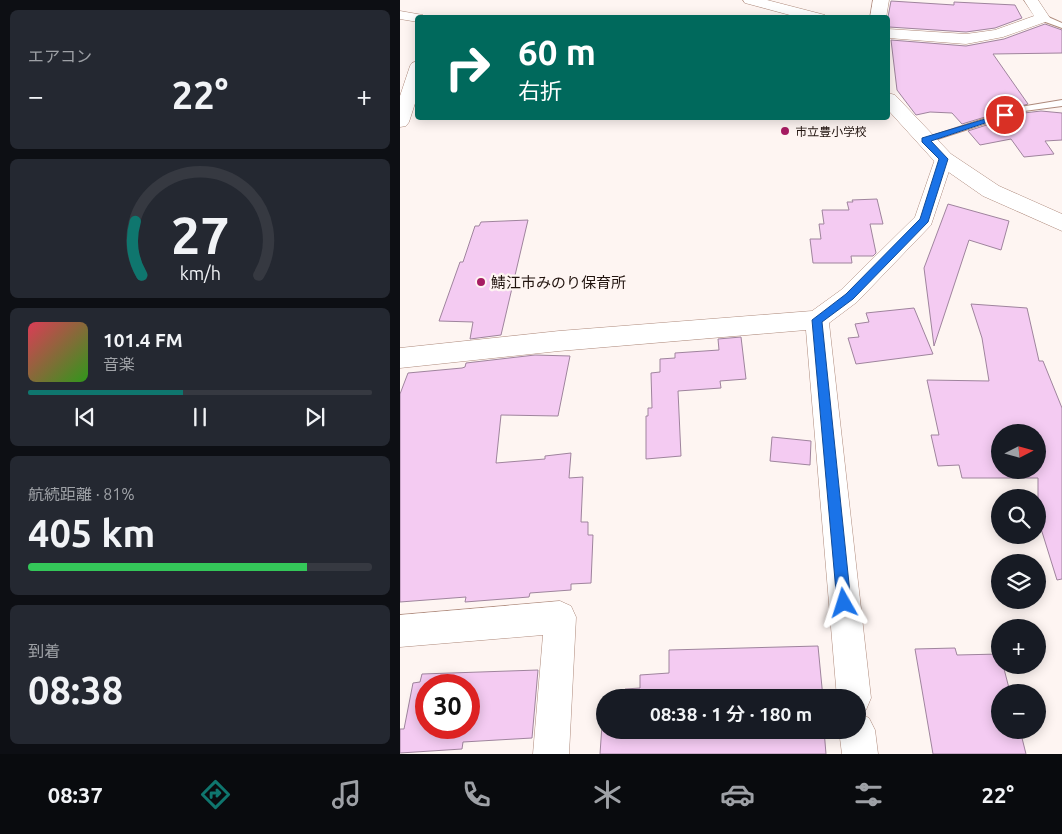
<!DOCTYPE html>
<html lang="ja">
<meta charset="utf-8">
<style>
:root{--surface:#171b24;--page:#242831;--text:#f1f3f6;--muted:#9ea1a6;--line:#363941;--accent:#0f766e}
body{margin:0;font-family:Ubuntu,"Noto Sans JP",sans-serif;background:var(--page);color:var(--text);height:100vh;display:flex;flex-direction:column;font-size:19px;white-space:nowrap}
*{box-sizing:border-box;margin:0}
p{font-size:16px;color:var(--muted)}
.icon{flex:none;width:28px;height:28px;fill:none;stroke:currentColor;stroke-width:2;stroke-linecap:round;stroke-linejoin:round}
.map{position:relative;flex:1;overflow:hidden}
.sheet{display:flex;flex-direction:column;gap:10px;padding:10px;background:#0d0f14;width:400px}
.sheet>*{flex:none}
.guide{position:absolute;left:15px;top:15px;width:475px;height:105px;border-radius:5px;box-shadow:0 2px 12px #0003;background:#00695c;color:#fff;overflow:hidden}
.needle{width:32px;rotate:84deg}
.tools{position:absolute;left:591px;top:424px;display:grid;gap:10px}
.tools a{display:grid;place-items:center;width:55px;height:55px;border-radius:50%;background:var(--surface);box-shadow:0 2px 12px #0003;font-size:25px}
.speed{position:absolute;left:15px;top:674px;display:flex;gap:10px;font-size:25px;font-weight:700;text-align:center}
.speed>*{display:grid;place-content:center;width:65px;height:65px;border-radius:50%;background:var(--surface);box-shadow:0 2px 12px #0003;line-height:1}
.speed .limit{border:8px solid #d22;background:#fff;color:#111}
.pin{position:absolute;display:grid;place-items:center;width:42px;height:42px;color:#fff;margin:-21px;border:2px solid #fff;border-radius:50%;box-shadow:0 1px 5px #0007}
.me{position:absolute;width:55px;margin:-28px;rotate:354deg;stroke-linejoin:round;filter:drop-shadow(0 0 4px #0008)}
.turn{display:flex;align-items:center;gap:18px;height:105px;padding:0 20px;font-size:22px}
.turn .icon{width:65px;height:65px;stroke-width:2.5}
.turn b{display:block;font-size:35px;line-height:42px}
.big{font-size:38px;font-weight:600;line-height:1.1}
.sheet .widget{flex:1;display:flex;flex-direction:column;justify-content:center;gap:8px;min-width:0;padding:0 18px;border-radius:8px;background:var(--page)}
.sheet .dial{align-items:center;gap:0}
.dial svg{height:130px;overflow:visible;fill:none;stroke:var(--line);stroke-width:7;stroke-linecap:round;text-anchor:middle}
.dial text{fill:var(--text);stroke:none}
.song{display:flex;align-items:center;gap:15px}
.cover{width:60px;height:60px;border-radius:8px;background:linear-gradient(135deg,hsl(350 70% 55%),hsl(110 70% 35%))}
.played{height:5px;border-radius:2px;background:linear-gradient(90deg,var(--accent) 45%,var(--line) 45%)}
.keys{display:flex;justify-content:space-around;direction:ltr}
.heat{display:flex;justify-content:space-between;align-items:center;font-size:28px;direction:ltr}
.charge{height:8px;border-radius:4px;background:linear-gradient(90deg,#34c759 81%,var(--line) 0)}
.trip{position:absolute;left:196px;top:689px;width:270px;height:50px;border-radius:25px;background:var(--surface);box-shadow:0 2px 12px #0003;font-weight:600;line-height:50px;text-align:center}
.menu{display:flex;height:80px;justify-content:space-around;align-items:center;background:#090b0e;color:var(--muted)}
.menu .icon{width:35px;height:35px}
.menu .on{color:var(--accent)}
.menu b{font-size:22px;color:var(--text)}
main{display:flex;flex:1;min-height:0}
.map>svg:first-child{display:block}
.building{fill:#f4cbf2;stroke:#9f849d;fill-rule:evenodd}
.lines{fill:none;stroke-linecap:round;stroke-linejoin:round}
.lane-casing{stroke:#ae8a7c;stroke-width:2}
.street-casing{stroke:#ae8a7c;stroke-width:1}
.secondary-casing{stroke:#ae8a7c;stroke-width:1}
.lane{fill:#fff;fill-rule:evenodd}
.street{fill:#fff;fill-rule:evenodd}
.secondary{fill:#fff;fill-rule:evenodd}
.route{fill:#1a73e8;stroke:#114b97}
.poi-dot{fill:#a61c62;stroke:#fef5f2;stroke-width:2}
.labels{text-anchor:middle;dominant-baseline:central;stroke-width:4.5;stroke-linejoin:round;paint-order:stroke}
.far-poi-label{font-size:12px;fill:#22140f;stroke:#fef5f2;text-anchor:start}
.poi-label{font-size:15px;fill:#22140f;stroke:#fef5f2;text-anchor:start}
</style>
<main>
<section class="sheet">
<div class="widget"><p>エアコン</p>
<div class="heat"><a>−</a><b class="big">22°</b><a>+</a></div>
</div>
<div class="widget dial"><svg viewBox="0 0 100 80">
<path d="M14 69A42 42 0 1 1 86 69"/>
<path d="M14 69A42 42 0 0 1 10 36" stroke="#0f766e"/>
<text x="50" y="56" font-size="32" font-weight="700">27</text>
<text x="50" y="72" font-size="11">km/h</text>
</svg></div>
<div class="widget">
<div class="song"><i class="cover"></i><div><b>101.4 FM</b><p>音楽</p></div></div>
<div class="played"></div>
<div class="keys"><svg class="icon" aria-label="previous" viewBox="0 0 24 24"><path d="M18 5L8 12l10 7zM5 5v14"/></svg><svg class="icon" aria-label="pause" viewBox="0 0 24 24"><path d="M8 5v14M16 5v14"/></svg><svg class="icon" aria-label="next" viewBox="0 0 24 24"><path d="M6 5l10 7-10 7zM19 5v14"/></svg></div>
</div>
<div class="widget"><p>航続距離 · 81%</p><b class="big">405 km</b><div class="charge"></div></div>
<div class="widget"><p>到着</p><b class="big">08:38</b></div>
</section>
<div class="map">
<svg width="662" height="754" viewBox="0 0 662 754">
<rect width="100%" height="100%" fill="#fef5f2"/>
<g class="building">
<path d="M 491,1 L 554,5 L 554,2 L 615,5 L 622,18 L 595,28 L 566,32 L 489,27 L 488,17 Z"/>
<path d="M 645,24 L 662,30 L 662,53 L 593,54 L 628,104 L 562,124 L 552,113 L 530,112 L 516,115 L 497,90 L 491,40 L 566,46 L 604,39 Z"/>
<path d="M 641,111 L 662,113 L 662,140 L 645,141 L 654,154 L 624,157 L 611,139 L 580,145 L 568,131 L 624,113 Z"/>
<path d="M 477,199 L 483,224 L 470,224 L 476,253 L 473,256 L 451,256 L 452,263 L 413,263 L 410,239 L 421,239 L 419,224 L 424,224 L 422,210 L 449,210 L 447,202 L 453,202 L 452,200 Z"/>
<path d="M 548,204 L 609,221 L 601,250 L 569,240 L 534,346 L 524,268 Z"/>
<path d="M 128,220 L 101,335 L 70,339 L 73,322 L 39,321 L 60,262 L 63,262 L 75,226 L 79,226 L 81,222 Z"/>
<path d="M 571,304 L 627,308 L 639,361 L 643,361 L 662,408 L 662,579 L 657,580 L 638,519 L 638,478 L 562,478 L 559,465 L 538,466 L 531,435 L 539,435 L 527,380 L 589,381 L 582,338 ZM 600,432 L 638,432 L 638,470 L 600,470 Z"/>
<path d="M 514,308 L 533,354 L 456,364 L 448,338 L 459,337 L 455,324 L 469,322 L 466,313 Z"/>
<path d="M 341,337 L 346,379 L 320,381 L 321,388 L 278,391 L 281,456 L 246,459 L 246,416 L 248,416 L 248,408 L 252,408 L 251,373 L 260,372 L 260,359 L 275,358 L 275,353 L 319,350 L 318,339 Z"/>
<path d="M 135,355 L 170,356 L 158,416 L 101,415 L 96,463 L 145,459 L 145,456 L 171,453 L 169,478 L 183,477 L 181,522 L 188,522 L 188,535 L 193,535 L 191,583 L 171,584 L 171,590 L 130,593 L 129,597 L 65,602 L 66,597 L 0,602 L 0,394 L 8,373 L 62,368 L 65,367 L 66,363 Z"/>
<path d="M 372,437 L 411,441 L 410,465 L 370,461 Z"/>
<path d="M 418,646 L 423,698 L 225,698 L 225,689 L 240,688 L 240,675 L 269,673 L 269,650 Z"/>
<path d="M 555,648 L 557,655 L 600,654 L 600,665 L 603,665 L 610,692 L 600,692 L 600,730 L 620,730 L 626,754 L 533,754 L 515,649 Z"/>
<path d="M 138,670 L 132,738 L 63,742 L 62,749 L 0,753 L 0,729 L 4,729 L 13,683 L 20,682 L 22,674 ZM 26,685 L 69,685 L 69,728 L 26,728 Z"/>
<path d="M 202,725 L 205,725 L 205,730 L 424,730 L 426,754 L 200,754 Z"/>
</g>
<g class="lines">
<defs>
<g id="lane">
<path d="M 640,16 L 646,16 L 662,23 L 662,28 L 640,20 Z"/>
<path d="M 662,100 L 662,106 L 624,111 L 525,143 L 520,140 L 620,107 Z"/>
</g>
<g id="street">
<path d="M 343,0 L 367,0 L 425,15 L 427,18 L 401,18 L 345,3 Z"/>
<path d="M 624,0 L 638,0 L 650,18 L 648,21 L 603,37 L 566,44 L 488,38 L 488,29 L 566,34 L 595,30 L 634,16 Z"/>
<path d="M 0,11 L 23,15 L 25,18 L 18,18 L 18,22 L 0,19 Z"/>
<path d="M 18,61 L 18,94 L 9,122 L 6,126 L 0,127 L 0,96 L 10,66 L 12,63 Z"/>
<path d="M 544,153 L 551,155 L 553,159 L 531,225 L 457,302 L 429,323 L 471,698 L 466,710 L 459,713 L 469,718 L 475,730 L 478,754 L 442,754 L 439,730 L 458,730 L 458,698 L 437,698 L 406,330 L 159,351 L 0,368 L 0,348 L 159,331 L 412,311 L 441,290 L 515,217 L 535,159 L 537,155 Z"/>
<path d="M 160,601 L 171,606 L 176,617 L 169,754 L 133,754 L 143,635 L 0,647 L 0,615 Z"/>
</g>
<g id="secondary">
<path d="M 473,0 L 489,0 L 486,18 L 470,18 Z"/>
<path d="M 488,93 L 495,95 L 551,154 L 599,186 L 662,214 L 662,231 L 583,196 L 537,164 L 488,110 Z"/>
</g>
</defs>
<use href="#lane" class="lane-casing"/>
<use href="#street" class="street-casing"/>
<use href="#secondary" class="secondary-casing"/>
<use href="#lane" class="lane"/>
<use href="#street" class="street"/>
<use href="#secondary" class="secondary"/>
</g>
<path class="route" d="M 602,114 L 609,115 L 531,141 L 548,159 L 528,222 L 453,299 L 422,322 L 451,603 L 449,608 L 444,610 L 439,608 L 437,603 L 412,320 L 446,294 L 520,219 L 539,159 L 522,142 L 522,138 Z"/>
<g class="poi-dot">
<circle cx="385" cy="131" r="5"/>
<circle cx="81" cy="282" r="5"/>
</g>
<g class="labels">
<g class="far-poi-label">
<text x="395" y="131">市立豊小学校</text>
</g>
<g class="poi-label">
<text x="91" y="282">鯖江市みのり保育所</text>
</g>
</g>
</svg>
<div class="tools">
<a><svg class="needle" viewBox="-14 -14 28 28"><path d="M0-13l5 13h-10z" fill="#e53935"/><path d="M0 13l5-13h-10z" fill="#9ea1a6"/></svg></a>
<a><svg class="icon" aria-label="search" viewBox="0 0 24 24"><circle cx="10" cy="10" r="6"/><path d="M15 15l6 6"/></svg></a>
<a><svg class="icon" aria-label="layers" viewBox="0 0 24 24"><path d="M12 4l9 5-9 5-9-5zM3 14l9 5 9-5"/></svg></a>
<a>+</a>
<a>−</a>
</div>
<div class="speed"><div class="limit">30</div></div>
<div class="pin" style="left:605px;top:115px;background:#d93025"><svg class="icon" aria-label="arrive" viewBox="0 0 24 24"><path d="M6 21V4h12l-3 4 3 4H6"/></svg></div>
<svg class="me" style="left:444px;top:603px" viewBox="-20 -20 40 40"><path d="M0-17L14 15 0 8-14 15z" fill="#1a73e8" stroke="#fff" stroke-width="4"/></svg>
<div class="trip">08:38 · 1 分 · 180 m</div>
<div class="guide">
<div class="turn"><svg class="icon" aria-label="right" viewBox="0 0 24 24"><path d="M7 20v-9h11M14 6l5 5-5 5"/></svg><div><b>60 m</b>右折</div></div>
</div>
</div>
</main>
<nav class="menu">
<b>08:37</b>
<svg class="icon on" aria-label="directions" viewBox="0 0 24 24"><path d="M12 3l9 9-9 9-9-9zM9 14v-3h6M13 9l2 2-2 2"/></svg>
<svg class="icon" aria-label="music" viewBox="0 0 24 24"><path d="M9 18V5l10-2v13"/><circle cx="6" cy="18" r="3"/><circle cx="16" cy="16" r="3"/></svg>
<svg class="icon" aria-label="phone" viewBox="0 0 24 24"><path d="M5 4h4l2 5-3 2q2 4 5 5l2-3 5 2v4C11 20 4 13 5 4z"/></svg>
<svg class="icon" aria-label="climate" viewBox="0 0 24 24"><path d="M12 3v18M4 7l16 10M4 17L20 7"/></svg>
<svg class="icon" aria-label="car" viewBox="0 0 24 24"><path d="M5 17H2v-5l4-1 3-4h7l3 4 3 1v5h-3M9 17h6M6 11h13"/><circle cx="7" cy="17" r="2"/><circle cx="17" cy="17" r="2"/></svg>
<svg class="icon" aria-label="filters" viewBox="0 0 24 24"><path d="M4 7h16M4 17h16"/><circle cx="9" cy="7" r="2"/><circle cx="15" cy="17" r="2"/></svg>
<b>22°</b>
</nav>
